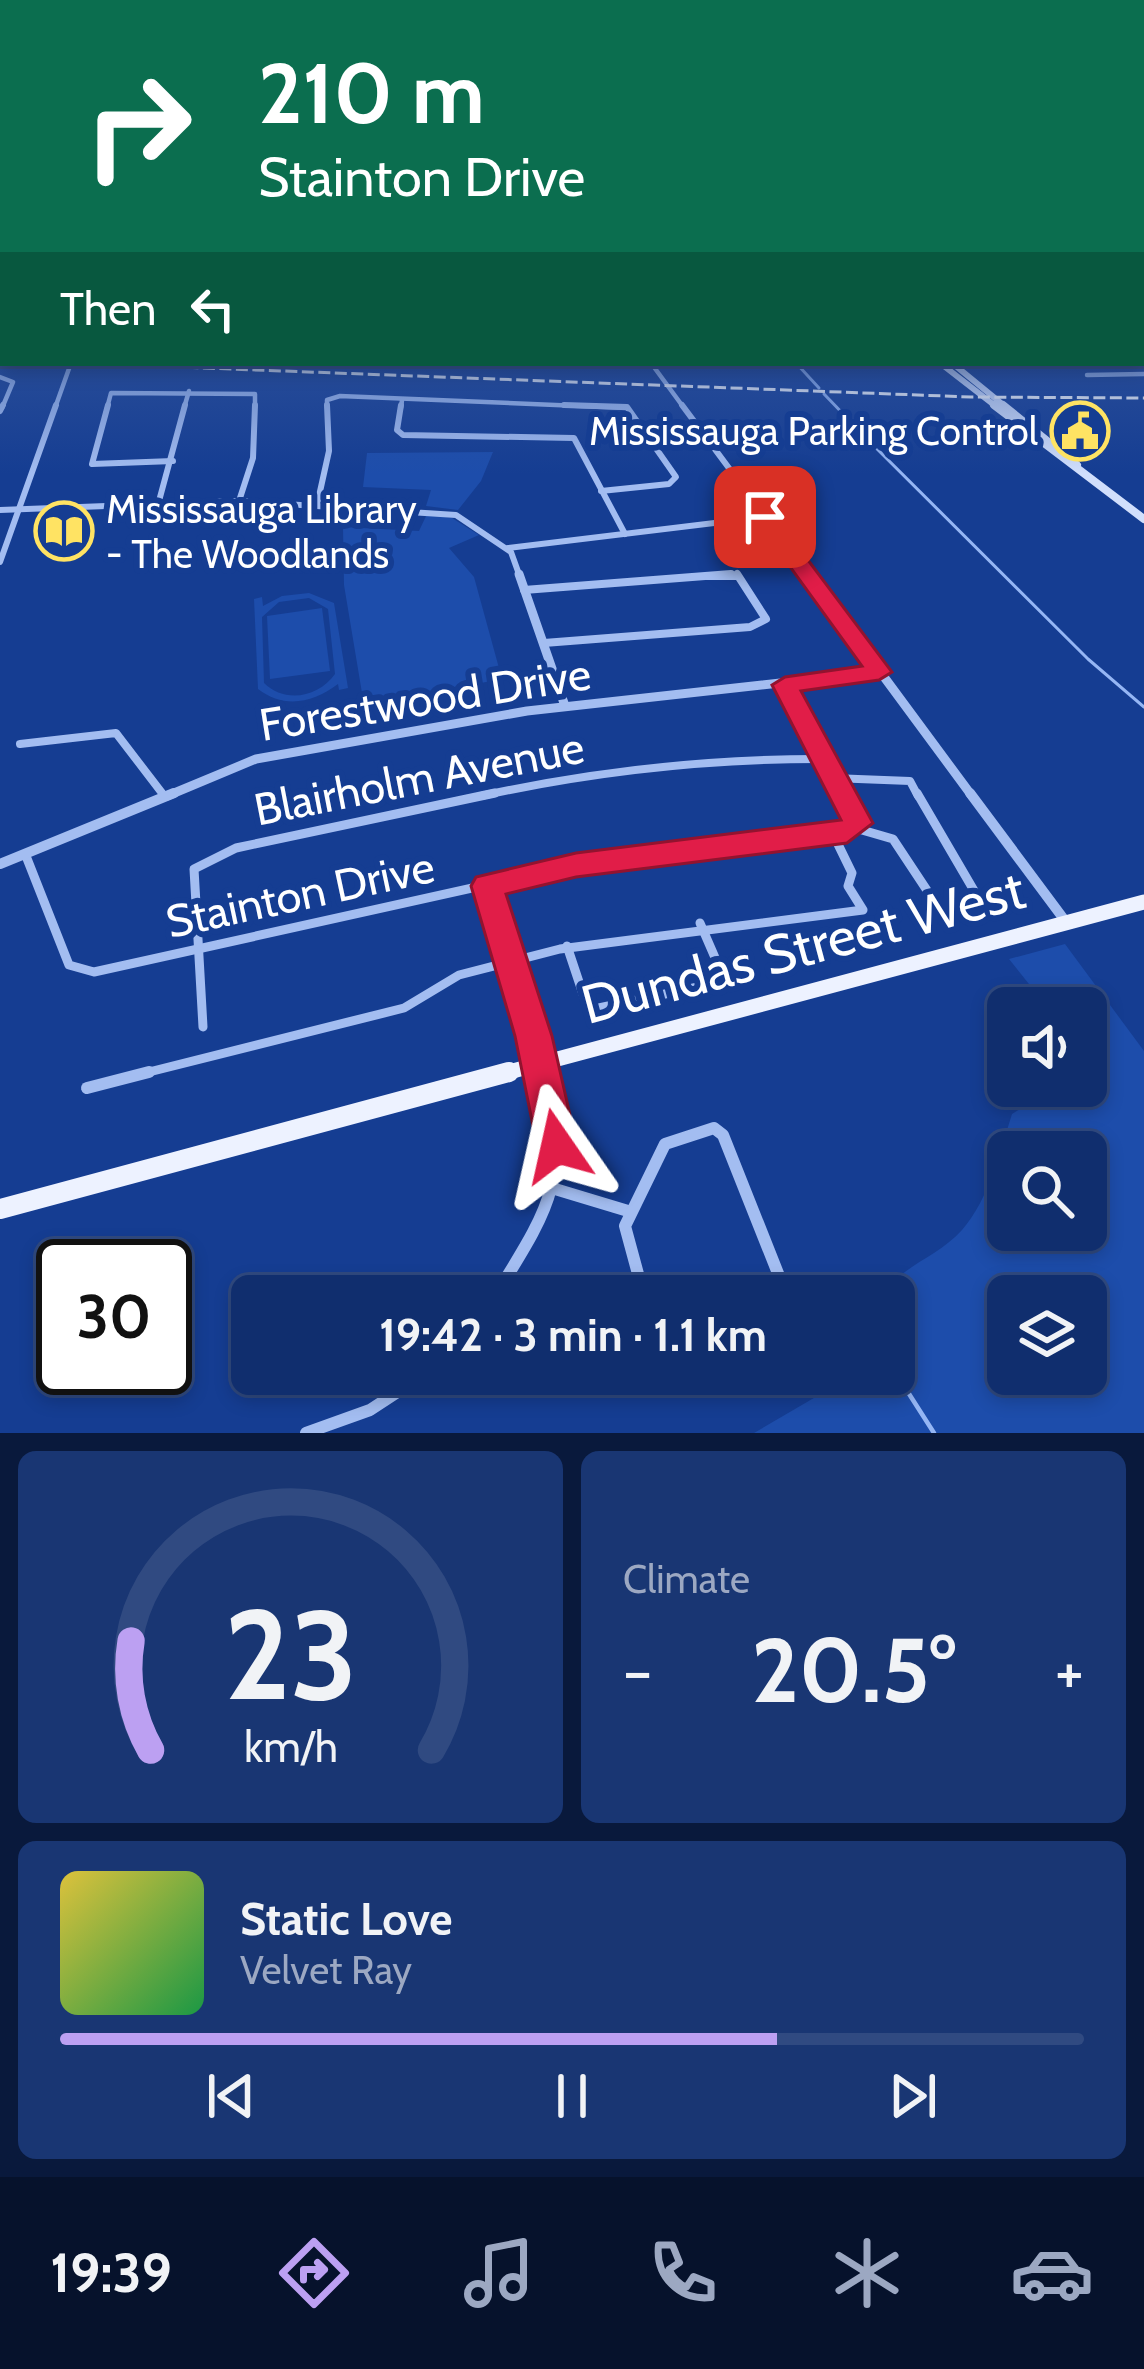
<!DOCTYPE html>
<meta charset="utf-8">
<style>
:root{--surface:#102e6e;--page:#193673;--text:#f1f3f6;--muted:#9ca8c2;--line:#304a81;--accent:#bca0f2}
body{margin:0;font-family:Cabin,sans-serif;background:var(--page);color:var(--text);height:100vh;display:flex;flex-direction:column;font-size:45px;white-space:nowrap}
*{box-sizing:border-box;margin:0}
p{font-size:39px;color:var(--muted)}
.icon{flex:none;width:66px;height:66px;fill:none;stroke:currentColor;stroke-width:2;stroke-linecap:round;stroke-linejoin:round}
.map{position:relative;height:1433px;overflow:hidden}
.panel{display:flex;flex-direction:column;gap:18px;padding:18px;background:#09193c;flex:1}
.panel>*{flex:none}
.guide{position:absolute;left:0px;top:0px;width:1146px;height:366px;box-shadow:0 6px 18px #0003,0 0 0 3px var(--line);background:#0b6e4f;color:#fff;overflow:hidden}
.buttons{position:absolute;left:987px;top:987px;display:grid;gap:24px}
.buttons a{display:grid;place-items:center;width:120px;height:120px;border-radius:18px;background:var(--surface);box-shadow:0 6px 18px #0003,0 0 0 3px var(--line);font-size:60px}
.speed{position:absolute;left:36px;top:1239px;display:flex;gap:24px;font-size:60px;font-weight:700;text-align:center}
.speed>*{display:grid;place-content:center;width:156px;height:156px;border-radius:50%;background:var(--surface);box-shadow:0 6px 18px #0003,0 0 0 3px var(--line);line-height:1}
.speed .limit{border:6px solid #111;border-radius:18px;background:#fff;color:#111}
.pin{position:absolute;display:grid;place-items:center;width:102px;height:102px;color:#fff;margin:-51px;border-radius:24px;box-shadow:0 6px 18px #0006}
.me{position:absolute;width:132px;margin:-66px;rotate:349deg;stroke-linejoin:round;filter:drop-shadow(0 0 9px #0008)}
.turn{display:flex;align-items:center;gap:42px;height:252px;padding:0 60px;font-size:54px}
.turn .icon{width:156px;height:156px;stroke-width:2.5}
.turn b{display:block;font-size:84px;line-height:102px}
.then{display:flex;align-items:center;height:114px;padding:0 60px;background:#0003;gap:24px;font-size:45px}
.big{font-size:90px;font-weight:700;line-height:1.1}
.panel .card{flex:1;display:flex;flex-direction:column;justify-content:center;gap:18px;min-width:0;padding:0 42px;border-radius:18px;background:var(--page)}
.panel .dial{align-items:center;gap:0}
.dial svg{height:312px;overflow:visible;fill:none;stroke:var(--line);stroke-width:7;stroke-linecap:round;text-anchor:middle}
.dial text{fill:var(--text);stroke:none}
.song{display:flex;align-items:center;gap:36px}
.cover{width:144px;height:144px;border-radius:18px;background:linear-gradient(135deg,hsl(50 70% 55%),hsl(140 70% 35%))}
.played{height:12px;border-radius:6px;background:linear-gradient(90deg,var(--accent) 70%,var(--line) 70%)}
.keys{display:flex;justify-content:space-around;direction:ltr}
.heat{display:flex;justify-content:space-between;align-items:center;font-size:66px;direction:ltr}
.panel .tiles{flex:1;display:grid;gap:18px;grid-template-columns:1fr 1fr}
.card:last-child{grid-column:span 2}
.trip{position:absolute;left:231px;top:1275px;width:684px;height:120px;border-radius:18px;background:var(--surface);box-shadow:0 6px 18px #0003,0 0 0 3px var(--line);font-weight:700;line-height:120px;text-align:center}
.menu{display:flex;height:192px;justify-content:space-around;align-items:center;background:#06122c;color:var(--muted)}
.menu .icon{width:84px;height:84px}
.menu .selected{color:var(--accent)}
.menu b{font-size:54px;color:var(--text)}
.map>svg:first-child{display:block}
.green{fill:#1d4dab;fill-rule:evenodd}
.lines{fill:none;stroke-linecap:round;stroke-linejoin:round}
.stream-far1{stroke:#95b6f4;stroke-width:3}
.stream{stroke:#95b6f4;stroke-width:4.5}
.minor-far4{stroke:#a3bdf1;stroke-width:4.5}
.minor-far3{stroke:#a3bdf1;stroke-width:6}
.minor-far2{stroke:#a3bdf1;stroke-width:8}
.minor-far1{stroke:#a3bdf1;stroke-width:9}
.minor{stroke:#a3bdf1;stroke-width:12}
.tertiary-far3{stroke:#a3bdf1;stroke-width:4.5}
.tertiary-far2{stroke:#a3bdf1;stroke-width:6}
.tertiary-far1{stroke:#a3bdf1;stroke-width:9}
.tertiary{stroke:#a3bdf1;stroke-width:10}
.secondary-far1{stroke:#d1dffc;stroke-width:6}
.secondary{stroke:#d1dffc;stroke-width:8}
.primary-far1{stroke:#edf2ff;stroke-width:15}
.primary{stroke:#edf2ff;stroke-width:20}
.rail{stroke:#fff;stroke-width:3;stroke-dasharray:12 4.5;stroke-linecap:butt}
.route{fill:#e11d48;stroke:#92132f;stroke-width:3}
.labels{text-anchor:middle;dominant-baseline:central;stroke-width:12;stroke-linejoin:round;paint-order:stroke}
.far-poi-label{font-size:39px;fill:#fff;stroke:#153d92;text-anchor:end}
.street-label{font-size:45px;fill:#fff;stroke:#153d92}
.near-street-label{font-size:54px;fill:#fff;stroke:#153d92}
</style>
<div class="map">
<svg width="1144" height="1433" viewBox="0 0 1144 1433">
<rect width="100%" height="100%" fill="#153d92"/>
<g class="green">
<path d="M 493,452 L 481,481 L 458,510 L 426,506 L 431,490 L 363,487 L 367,453 Z"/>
<path d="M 427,514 L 452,518 L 479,535 L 449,548 L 474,577 L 502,679 L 364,705 L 344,585 L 343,527 L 419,531 Z"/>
<path d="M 309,593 L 334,603 L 348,688 L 339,690 L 338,684 C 313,703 284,709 258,689 L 254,599 L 262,597 L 263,606 L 282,596 ZM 309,598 L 328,609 L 335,674 C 319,697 285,704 264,683 L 262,617 L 279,602 Z"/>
<path d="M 322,608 L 330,671 L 270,679 L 267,616 Z"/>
<path d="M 1065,944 L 1144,1051 L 1144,1433 L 754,1433 L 855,1374 L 894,1374 L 894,1296 L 881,1296 C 902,1265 938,1257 962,1230 C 989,1199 1000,1152 1012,1114 L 1058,1086 L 1086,1086 L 1086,1008 L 1048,1008 L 1009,959 ZM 1008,1152 L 1086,1152 L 1086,1230 L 1008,1230 ZM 1008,1296 L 1086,1296 L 1086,1374 L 1008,1374 Z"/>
</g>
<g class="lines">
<g class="stream-far1">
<path d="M 796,363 L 819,388"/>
<path d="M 824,394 L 850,421"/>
<path d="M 857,429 L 1088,659 L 1144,707"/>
</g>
<path class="stream" d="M 894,1354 L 904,1386 L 934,1433"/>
<g class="minor-far4">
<path d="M 1087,375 L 1144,374"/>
<path d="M 0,377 L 13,382 L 2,408"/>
<path d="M 107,408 L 111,393 L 255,394 L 255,408"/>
<path d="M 184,408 L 189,391"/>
<path d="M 327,408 L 327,400 L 340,396 L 627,408"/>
<path d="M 401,408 L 402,400"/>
</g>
<g class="minor-far3">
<path d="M 108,405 L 92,464 L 173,461"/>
<path d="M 401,405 L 397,430 L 403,435 L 574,438 L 625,534"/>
<path d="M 564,405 L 627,407 L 676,477 L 669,484 L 601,491"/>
<path d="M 0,411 L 3,405"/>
<path d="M 159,501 L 185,405"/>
<path d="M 239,501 L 253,458 L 255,405"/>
<path d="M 317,505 L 329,451 L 327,405"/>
<path d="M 691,577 L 739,577"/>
</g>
<g class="minor-far2">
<path d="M 524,590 L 731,574"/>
<path d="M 544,643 L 750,627 L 766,619 L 737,574"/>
<path d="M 785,685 L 819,759 L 844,796"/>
<path d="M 20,744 L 116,733 L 162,793"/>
<path d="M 832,778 L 910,781 L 918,796"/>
<path d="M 481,796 C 591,772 707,759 819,759"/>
</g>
<g class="minor-far1">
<path d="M 855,828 L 893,839 L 940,910 L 952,915 L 976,910 L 976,894 L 917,793"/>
<path d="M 26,856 L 69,965 L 94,972 L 576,865 L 855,829 L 858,815 L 842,793"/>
<path d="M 487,886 L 545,1075"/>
<path d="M 567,946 L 588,1009 L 594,1009 L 717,983 L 723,976 L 700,923"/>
<path d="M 203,1027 L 194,869 L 236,848 L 495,793"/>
<path d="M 137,1075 L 404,1008 L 459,975 L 560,949 L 863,910 L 848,886 L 852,873 L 833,834"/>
</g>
<g class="minor">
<path d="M 87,1088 L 149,1072"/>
<path d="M 555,1189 L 628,1211"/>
<path d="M 495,1296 C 550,1207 571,1179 544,1072"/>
<path d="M 644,1296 L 625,1226 L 665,1144 L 714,1128 L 723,1135 L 787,1296"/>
<path d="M 306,1433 L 370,1410 L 425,1374"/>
</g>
<g class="tertiary-far3">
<path d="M 651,363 L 684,408"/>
<path d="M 55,408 L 71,363"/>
</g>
<g class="tertiary-far2">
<path d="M 682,405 L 810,577"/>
<path d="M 0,510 L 239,501 L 456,515 L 511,552 L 520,577"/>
<path d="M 508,548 L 764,517"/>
<path d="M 0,562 L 56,405"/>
</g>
<g class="tertiary-far1">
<path d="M 519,574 L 565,706"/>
<path d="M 808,574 L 972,796"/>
<path d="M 167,796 L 256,759 L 527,711 L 879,672"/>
</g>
<g class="tertiary">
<path d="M 970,793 L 1066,922"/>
<path d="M 0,864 L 174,793"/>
</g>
<g class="secondary-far1">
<path d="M 940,363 L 998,408"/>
<path d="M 957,367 L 1007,408"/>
</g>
<g class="secondary">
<path d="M 994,405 L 1144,519"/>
<path d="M 1003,405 L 1077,465"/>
</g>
<path class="primary-far1" d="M 498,1075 L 1144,902"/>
<path class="primary" d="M 0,1209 L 509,1072"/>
<path class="rail" d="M 71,363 L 971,397 L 1144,398"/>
</g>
<linearGradient id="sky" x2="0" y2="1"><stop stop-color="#0c2250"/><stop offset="0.58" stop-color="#35579d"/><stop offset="1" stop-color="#35579d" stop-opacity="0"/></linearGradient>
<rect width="1144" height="474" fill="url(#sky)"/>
<path class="route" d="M 757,512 L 772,512 L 892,672 L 879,680 L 801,691 L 873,823 L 847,843 L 576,877 L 506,894 L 552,1036 L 577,1146 L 571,1160 L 557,1165 L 543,1160 L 537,1146 L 515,1036 L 471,886 L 476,877 L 576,853 L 841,820 L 772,685 L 785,677 L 862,666 L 754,517 Z"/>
<defs>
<symbol id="civic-ring" viewBox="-11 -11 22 22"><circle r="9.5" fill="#153d92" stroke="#ffe363" stroke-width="1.5"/><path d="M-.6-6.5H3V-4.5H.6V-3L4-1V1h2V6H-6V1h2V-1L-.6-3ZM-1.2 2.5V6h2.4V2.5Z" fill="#ffe363"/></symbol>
<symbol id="library-ring" viewBox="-11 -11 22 22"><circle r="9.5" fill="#153d92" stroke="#ffe363" stroke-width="1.5"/><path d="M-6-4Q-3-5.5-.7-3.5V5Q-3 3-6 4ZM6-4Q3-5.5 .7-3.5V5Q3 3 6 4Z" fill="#ffe363"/></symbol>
</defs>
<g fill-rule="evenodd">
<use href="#civic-ring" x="1047" y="398" width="66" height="66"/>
<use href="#library-ring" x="31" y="498" width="66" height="66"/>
</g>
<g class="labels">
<g class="far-poi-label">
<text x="1038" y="431">Mississauga Parking Control</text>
<text x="106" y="509" text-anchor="start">Mississauga Library<tspan x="106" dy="45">- The Woodlands</tspan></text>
</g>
<g class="street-label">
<text transform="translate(425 699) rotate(-9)">Forestwood Drive</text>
<text transform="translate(419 778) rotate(-11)">Blairholm Avenue</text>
<text transform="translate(300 894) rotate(-12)">Stainton Drive</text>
</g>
<g class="near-street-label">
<text transform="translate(803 947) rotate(-15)">Dundas Street West</text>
</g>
</g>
</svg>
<div class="buttons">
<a><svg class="icon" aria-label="sound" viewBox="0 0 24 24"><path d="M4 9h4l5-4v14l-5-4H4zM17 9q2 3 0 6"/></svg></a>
<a><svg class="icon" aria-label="search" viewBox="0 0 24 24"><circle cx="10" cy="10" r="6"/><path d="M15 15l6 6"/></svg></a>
<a><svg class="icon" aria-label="layers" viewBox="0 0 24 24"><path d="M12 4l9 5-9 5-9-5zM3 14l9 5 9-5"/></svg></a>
</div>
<div class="speed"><div class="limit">30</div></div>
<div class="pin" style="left:765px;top:517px;background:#d93025"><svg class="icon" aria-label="arrive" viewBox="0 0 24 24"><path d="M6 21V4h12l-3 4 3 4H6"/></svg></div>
<svg class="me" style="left:557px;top:1146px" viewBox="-20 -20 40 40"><path d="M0-17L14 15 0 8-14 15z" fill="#e11d48" stroke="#fff" stroke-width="4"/></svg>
<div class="trip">19:42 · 3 min · 1.1 km</div>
<div class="guide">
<div class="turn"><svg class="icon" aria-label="right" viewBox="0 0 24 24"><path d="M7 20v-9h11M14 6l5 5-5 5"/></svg><div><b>210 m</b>Stainton Drive</div></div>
<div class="then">Then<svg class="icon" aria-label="left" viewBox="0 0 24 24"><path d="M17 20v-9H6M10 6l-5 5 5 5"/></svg></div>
</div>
</div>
<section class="panel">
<div class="tiles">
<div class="card dial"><svg viewBox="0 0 100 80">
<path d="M14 69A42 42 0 1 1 86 69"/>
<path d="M14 69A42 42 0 0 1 9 41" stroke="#bca0f2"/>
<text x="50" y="56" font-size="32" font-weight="700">23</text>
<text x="50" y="72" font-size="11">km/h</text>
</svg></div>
<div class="card"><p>Climate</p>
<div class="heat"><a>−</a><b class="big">20.5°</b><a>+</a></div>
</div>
<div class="card">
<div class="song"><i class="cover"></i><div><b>Static Love</b><p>Velvet Ray</p></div></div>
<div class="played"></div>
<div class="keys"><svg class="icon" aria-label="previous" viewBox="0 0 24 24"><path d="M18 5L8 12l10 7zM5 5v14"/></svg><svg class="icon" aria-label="pause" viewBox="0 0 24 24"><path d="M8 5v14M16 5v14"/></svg><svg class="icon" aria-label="next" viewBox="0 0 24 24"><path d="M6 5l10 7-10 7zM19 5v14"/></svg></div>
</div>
</div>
</section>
<nav class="menu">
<b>19:39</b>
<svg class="icon selected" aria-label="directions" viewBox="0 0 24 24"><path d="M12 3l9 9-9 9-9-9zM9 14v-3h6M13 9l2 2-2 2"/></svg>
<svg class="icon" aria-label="music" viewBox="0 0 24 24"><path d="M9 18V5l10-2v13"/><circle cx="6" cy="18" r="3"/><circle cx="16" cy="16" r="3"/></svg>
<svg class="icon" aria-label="phone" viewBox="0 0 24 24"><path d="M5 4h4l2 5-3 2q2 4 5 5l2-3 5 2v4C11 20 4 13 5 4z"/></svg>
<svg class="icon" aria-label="climate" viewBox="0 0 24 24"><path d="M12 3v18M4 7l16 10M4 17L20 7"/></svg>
<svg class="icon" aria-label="car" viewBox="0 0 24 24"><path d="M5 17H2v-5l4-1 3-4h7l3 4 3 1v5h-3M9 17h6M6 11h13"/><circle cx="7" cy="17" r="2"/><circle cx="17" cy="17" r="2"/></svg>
</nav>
